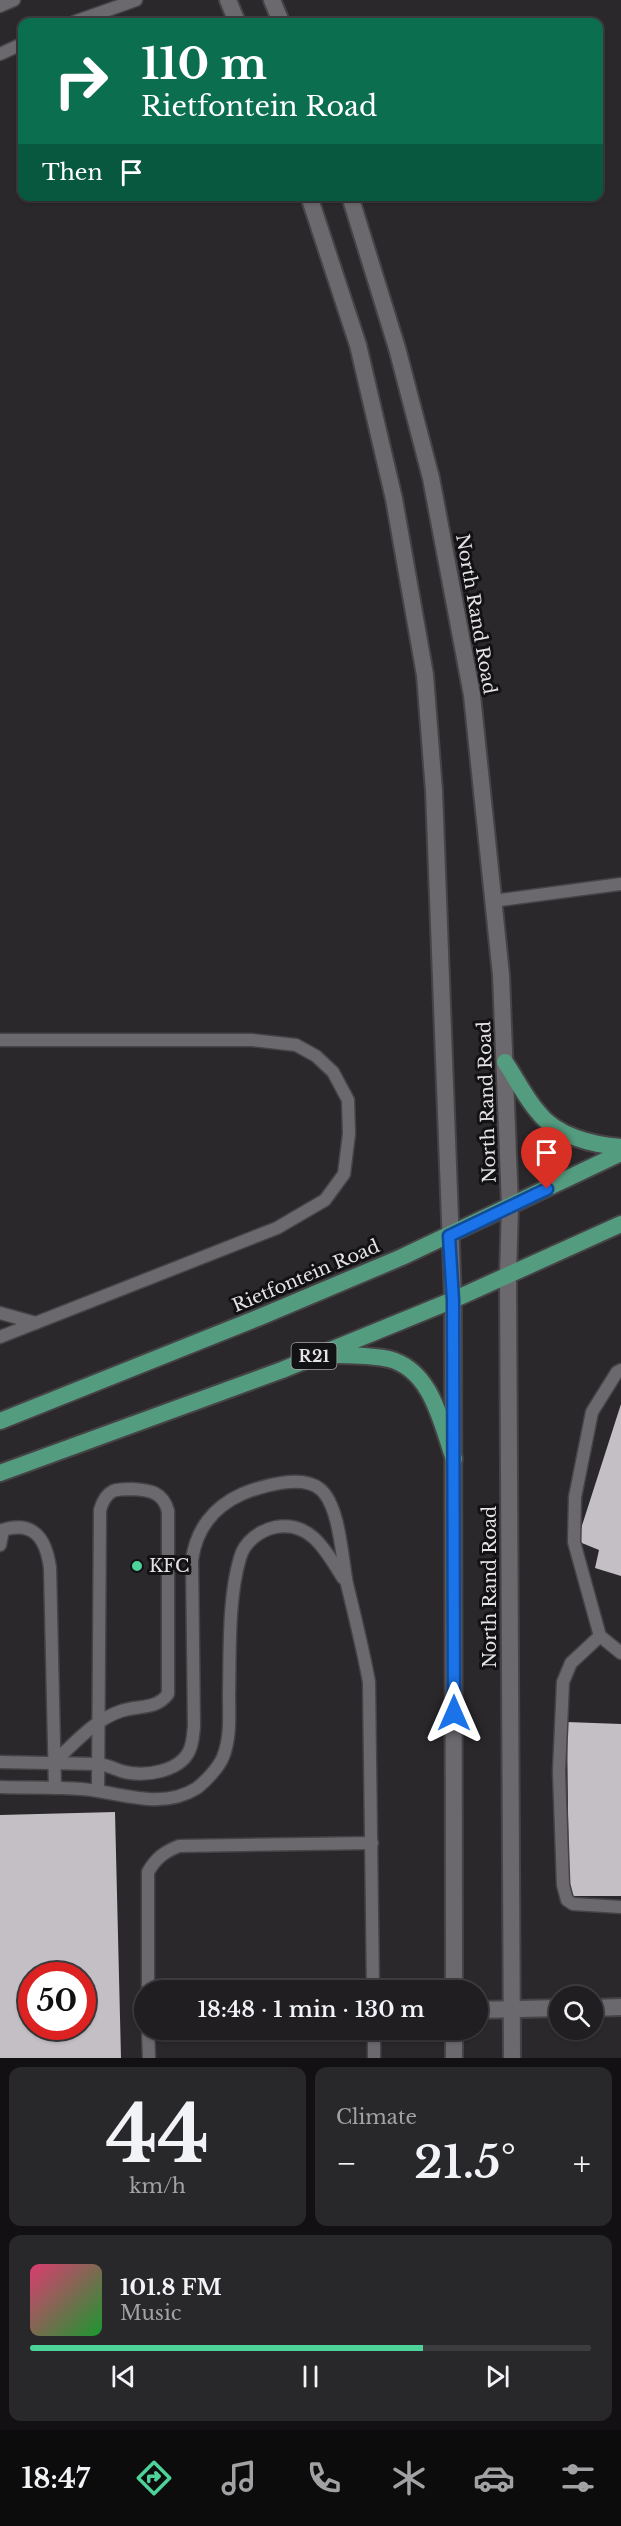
<!DOCTYPE html>
<meta charset="utf-8">
<style>
:root{--surface:#201e21;--page:#28272a;--text:#f1f3f6;--muted:#a2a2a5;--line:#3d3c3f;--accent:#4dd39a}
body{margin:0;font-family:"Libre Baskerville",serif;background:var(--page);color:var(--text);height:100vh;display:flex;flex-direction:column;font-size:22px;white-space:nowrap}
*{box-sizing:border-box;margin:0}
p{font-size:20px;color:var(--muted)}
.icon{flex:none;width:33px;height:33px;fill:none;stroke:currentColor;stroke-width:2;stroke-linecap:round;stroke-linejoin:round}
.map{position:relative;height:2058px;overflow:hidden}
.details{display:flex;flex-direction:column;gap:9px;padding:9px;background:#121012;flex:1}
.details>*{flex:none}
.guide{position:absolute;left:18px;top:18px;width:585px;height:183px;border-radius:12px;box-shadow:0 2px 4px #0004,0 0 0 2px var(--line);background:#0b6e4f;color:#fff;overflow:hidden}
.tools{position:absolute;left:549px;top:1986px;display:grid;gap:12px}
.tools a{display:grid;place-items:center;width:54px;height:54px;border-radius:50%;background:var(--surface);box-shadow:0 2px 4px #0004,0 0 0 2px var(--line);font-size:30px}
.speed{position:absolute;left:18px;top:1962px;display:flex;gap:12px;font-size:30px;font-weight:700;text-align:center}
.speed>*{display:grid;place-content:center;width:78px;height:78px;border-radius:50%;background:var(--surface);box-shadow:0 2px 4px #0004,0 0 0 2px var(--line);line-height:1}
.speed .limit{border:9px solid #d22;background:#fff;color:#111}
.pin{position:absolute;display:grid;place-items:center;width:51px;height:51px;color:#fff;margin:-62px -26px;border-radius:50% 50% 50% 0;rotate:-45deg;box-shadow:0 0 6px #0007}
.pin .icon{rotate:45deg}
.me{position:absolute;width:66px;margin:-33px;rotate:0deg;stroke-linejoin:round;filter:drop-shadow(0 0 4px #0008)}
.turn{display:flex;align-items:center;gap:21px;height:126px;padding:0 24px;font-size:27px}
.turn .icon{width:78px;height:78px;stroke-width:2.5}
.turn b{display:block;font-size:42px;line-height:51px}
.then{display:flex;align-items:center;height:57px;padding:0 24px;background:#0003;gap:12px;font-size:22px}
.big{font-size:45px;font-weight:600;line-height:1.1}
.details .widget{flex:1;display:flex;flex-direction:column;justify-content:center;gap:9px;min-width:0;padding:0 21px;border-radius:12px;background:var(--page)}
.details .dial{align-items:center;gap:0}
.dial b{font-size:78px;line-height:1}
.song{display:flex;align-items:center;gap:18px}
.cover{width:72px;height:72px;border-radius:9px;background:linear-gradient(135deg,hsl(340 70% 55%),hsl(130 70% 35%))}
.played{height:6px;border-radius:3px;background:linear-gradient(90deg,var(--accent) 70%,var(--line) 70%)}
.keys{display:flex;justify-content:space-around;direction:ltr}
.heat{display:flex;justify-content:space-between;align-items:center;font-size:33px;direction:ltr}
.details .tiles{flex:1;display:grid;gap:9px;grid-template-columns:1fr 1fr}
.widget:last-child{grid-column:span 2}
.trip{position:absolute;left:134px;top:1980px;width:354px;height:60px;border-radius:30px;background:var(--surface);box-shadow:0 2px 4px #0004,0 0 0 2px var(--line);font-weight:600;line-height:60px;text-align:center}
.tabs{display:flex;height:96px;justify-content:space-around;align-items:center;background:#0d0c0d;color:var(--muted)}
.tabs .icon{width:42px;height:42px}
.tabs .selected{color:var(--accent)}
.tabs b{font-size:27px;color:var(--text)}
.map>svg:first-child{display:block}
.building{fill:#c3bfc5;fill-rule:evenodd}
.lines{fill:none;stroke-linecap:round;stroke-linejoin:round}
.service-casing{stroke:#464346;stroke-width:15}
.minor-casing{stroke:#464346;stroke-width:20}
.secondary-casing{stroke:#464346;stroke-width:20}
.primary-casing{stroke:#464346;stroke-width:20}
.service{stroke:#6c696e;stroke-width:12}
.minor{stroke:#6c696e;stroke-width:16}
.secondary{stroke:#6c696e;stroke-width:16}
.primary{stroke:#549c7f;stroke-width:16}
.route-casing{stroke:#114b97;stroke-width:15}
.route{stroke:#1a73e8;stroke-width:10}
.poi-dot{fill:#4dd39a;stroke:#121113;stroke-width:2}
.labels{text-anchor:middle;dominant-baseline:central;stroke-width:6;stroke-linejoin:round;paint-order:stroke}
.shield{fill:#121113;stroke:#a6a4a7;stroke-width:1.5}
.shield-label{font-size:16px;font-weight:bold;fill:#e6e3e6}
.street-label{font-size:18px;fill:#e6e3e6;stroke:#121113}
.poi-label{font-size:18px;fill:#e6e3e6;stroke:#121113;text-anchor:start}
</style>
<div class="map">
<svg width="621" height="2058" viewBox="0 0 621 2058">
<rect width="100%" height="100%" fill="#2b282c"/>
<g class="building">
<path d="M 621,1404 L 621,1576 L 595,1568 L 599,1550 L 577,1541 Z"/>
<path d="M 567,1722 L 621,1724 L 621,1896 L 569,1896 Z"/>
<path d="M 115,1812 L 121,2058 L 0,2058 L 0,1815 ZM 32,1976 L 82,1976 L 82,2026 L 32,2026 Z"/>
</g>
<g class="lines">
<defs>
<g id="service">
<path d="M 0,6 L 14,0"/>
<path d="M 74,22 L 136,0"/>
<path d="M 0,54 L 22,44"/>
<path d="M 493,901 L 621,884"/>
<path d="M 0,1040 L 252,1040 L 296,1045 L 316,1056 L 333,1072 L 348,1100 L 349,1134 L 344,1174 L 325,1200 L 277,1228 L 0,1337"/>
<path d="M 0,1313 L 36,1323"/>
<path d="M 621,1370 L 617,1372 L 592,1412 L 575,1497 L 574,1542 L 600,1636 L 621,1653"/>
<path d="M 0,1531 C 33,1519 46,1538 50,1568 L 55,1788"/>
<path d="M 0,1545 L 3,1530"/>
<path d="M 600,1636 L 571,1663 L 563,1682 L 559,1771 L 563,1885 L 567,1900 L 573,1904 L 621,1907"/>
<path d="M 0,1762 L 98,1764 C 107,1765 113,1768 121,1771 C 143,1778 184,1772 191,1746 C 193,1740 193,1733 194,1727 L 192,1560 C 196,1530 213,1507 242,1494 C 261,1486 302,1474 320,1489 C 340,1505 342,1560 347,1584 C 355,1617 363,1649 369,1682 L 373,1990"/>
<path d="M 54,1762 C 75,1743 94,1720 121,1711 C 139,1705 156,1710 168,1694 L 168,1511 C 163,1492 150,1490 132,1489 C 126,1489 118,1489 113,1491 C 105,1495 102,1503 100,1510 L 98,1791"/>
<path d="M 0,1787 C 27,1788 55,1787 82,1789 C 120,1792 161,1811 197,1788 C 206,1781 219,1767 223,1757 C 231,1737 229,1714 229,1694 C 230,1652 228,1598 240,1558 C 244,1542 260,1530 276,1527 C 312,1521 327,1553 343,1578"/>
<path d="M 148,1990 L 148,1872 C 156,1858 164,1852 179,1846 L 372,1843"/>
<path d="M 148,2030 L 149,2058"/>
<path d="M 374,2030 L 374,2058"/>
</g>
<g id="minor">
<path d="M 592,2008 L 621,2007"/>
<path d="M 477,2010 L 560,2008"/>
</g>
<g id="secondary">
<path d="M 228,0 L 237,22"/>
<path d="M 272,0 L 281,22"/>
<path d="M 309,196 L 358,345 L 394,499 L 425,675 L 434,791 L 453,1300 L 454,1990"/>
<path d="M 350,196 L 397,348 L 431,478 L 472,695 L 501,975 L 510,1206 L 508,1276 L 512,2058"/>
<path d="M 454,2058 L 454,2030"/>
</g>
<g id="primary">
<path d="M 505,1062 C 516,1078 525,1097 538,1112 C 556,1136 593,1145 621,1147"/>
<path d="M 324,1354 C 344,1356 368,1354 389,1359 C 432,1370 441,1423 454,1459"/>
<path d="M 0,1421 L 260,1317 L 402,1257 L 621,1153"/>
<path d="M 0,1473 L 282,1370 L 453,1300 L 621,1224"/>
</g>
</defs>
<use href="#service" class="service-casing"/>
<use href="#minor" class="minor-casing"/>
<use href="#secondary" class="secondary-casing"/>
<use href="#primary" class="primary-casing"/>
<use href="#service" class="service"/>
<use href="#minor" class="minor"/>
<use href="#secondary" class="secondary"/>
<use href="#primary" class="primary"/>
</g>
<g class="lines">
<defs>
<path id="route" d="M 454,1713 L 453,1300 L 449,1236 L 547,1189"/>
</defs>
<use href="#route" class="route-casing"/>
<use href="#route" class="route"/>
</g>
<circle class="poi-dot" cx="137" cy="1566" r="6"/>
<g class="labels">
<rect class="shield" x="291.5" y="1343" width="45" height="26" rx="4.5"/>
<g class="shield-label">
<text x="314" y="1356">R21</text>
</g>
<g class="street-label">
<text transform="translate(476 614) rotate(80)">North Rand Road</text>
<text transform="translate(487 1102) rotate(-92)">North Rand Road</text>
<text transform="translate(306 1276) rotate(-23)">Rietfontein Road</text>
<text transform="translate(490 1587) rotate(-90)">North Rand Road</text>
</g>
<g class="poi-label">
<text x="149" y="1566">KFC</text>
</g>
</g>
</svg>
<div class="tools">
<a><svg class="icon" aria-label="search" viewBox="0 0 24 24"><circle cx="10" cy="10" r="6"/><path d="M15 15l6 6"/></svg></a>
</div>
<div class="speed"><div class="limit">50</div></div>
<div class="pin" style="left:547px;top:1189px;background:#d93025"><svg class="icon" aria-label="arrive" viewBox="0 0 24 24"><path d="M6 21V4h12l-3 4 3 4H6"/></svg></div>
<svg class="me" style="left:454px;top:1713px" viewBox="-20 -20 40 40"><path d="M0-17L14 15 0 8-14 15z" fill="#1a73e8" stroke="#fff" stroke-width="4"/></svg>
<div class="trip">18:48 · 1 min · 130 m</div>
<div class="guide">
<div class="turn"><svg class="icon" aria-label="right" viewBox="0 0 24 24"><path d="M7 20v-9h11M14 6l5 5-5 5"/></svg><div><b>110 m</b>Rietfontein Road</div></div>
<div class="then">Then<svg class="icon" aria-label="arrive" viewBox="0 0 24 24"><path d="M6 21V4h12l-3 4 3 4H6"/></svg></div>
</div>
</div>
<section class="details">
<div class="tiles">
<div class="widget dial"><b>44</b><p>km/h</p></div>
<div class="widget"><p>Climate</p>
<div class="heat"><a>−</a><b class="big">21.5°</b><a>+</a></div>
</div>
<div class="widget">
<div class="song"><i class="cover"></i><div><b>101.8 FM</b><p>Music</p></div></div>
<div class="played"></div>
<div class="keys"><svg class="icon" aria-label="previous" viewBox="0 0 24 24"><path d="M18 5L8 12l10 7zM5 5v14"/></svg><svg class="icon" aria-label="pause" viewBox="0 0 24 24"><path d="M8 5v14M16 5v14"/></svg><svg class="icon" aria-label="next" viewBox="0 0 24 24"><path d="M6 5l10 7-10 7zM19 5v14"/></svg></div>
</div>
</div>
</section>
<nav class="tabs">
<b>18:47</b>
<svg class="icon selected" aria-label="directions" viewBox="0 0 24 24"><path d="M12 3l9 9-9 9-9-9zM9 14v-3h6M13 9l2 2-2 2"/></svg>
<svg class="icon" aria-label="music" viewBox="0 0 24 24"><path d="M9 18V5l10-2v13"/><circle cx="6" cy="18" r="3"/><circle cx="16" cy="16" r="3"/></svg>
<svg class="icon" aria-label="phone" viewBox="0 0 24 24"><path d="M5 4h4l2 5-3 2q2 4 5 5l2-3 5 2v4C11 20 4 13 5 4z"/></svg>
<svg class="icon" aria-label="climate" viewBox="0 0 24 24"><path d="M12 3v18M4 7l16 10M4 17L20 7"/></svg>
<svg class="icon" aria-label="car" viewBox="0 0 24 24"><path d="M5 17H2v-5l4-1 3-4h7l3 4 3 1v5h-3M9 17h6M6 11h13"/><circle cx="7" cy="17" r="2"/><circle cx="17" cy="17" r="2"/></svg>
<svg class="icon" aria-label="filters" viewBox="0 0 24 24"><path d="M4 7h16M4 17h16"/><circle cx="9" cy="7" r="2"/><circle cx="15" cy="17" r="2"/></svg>
</nav>
